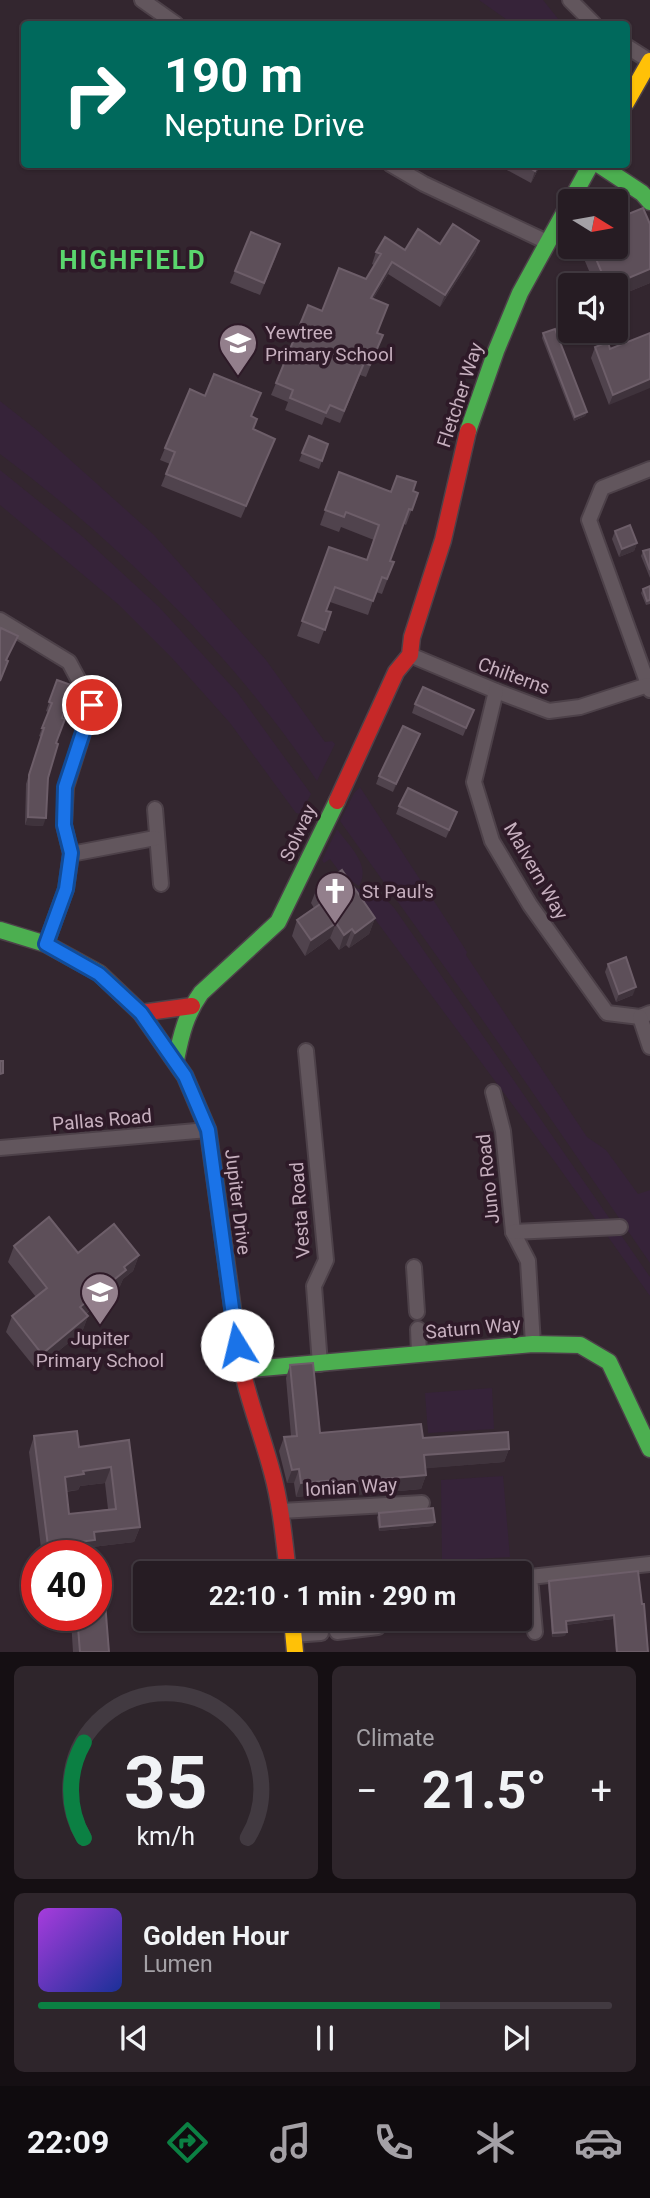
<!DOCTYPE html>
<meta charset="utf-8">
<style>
:root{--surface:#261c23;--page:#2e252b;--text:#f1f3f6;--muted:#a4a1a6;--line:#423a41;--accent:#0b8043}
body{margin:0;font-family:Roboto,sans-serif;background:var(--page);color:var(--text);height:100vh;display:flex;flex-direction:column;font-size:26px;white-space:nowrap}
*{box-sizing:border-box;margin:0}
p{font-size:23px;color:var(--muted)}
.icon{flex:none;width:38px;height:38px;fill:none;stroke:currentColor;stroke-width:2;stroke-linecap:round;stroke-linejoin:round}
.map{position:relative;height:1652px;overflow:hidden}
.side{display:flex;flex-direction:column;gap:14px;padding:14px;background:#150f13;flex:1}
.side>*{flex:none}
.top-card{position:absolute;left:21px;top:21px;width:609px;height:147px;border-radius:7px;box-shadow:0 2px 5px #0004,0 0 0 2px var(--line);background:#00695c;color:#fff;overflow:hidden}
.needle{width:46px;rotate:101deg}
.buttons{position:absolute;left:558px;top:189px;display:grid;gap:14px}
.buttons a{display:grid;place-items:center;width:70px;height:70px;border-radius:7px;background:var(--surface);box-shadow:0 2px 5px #0004,0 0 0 2px var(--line);font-size:35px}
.speed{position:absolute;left:21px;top:1540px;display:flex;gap:14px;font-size:35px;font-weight:700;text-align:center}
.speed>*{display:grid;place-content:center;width:91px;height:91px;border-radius:50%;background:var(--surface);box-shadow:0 2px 5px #0004,0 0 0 2px var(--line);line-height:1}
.speed .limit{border:10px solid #d22;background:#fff;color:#111}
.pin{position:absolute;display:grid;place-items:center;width:60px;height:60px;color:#fff;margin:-30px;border:4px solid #fff;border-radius:50%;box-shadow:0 2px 7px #0007}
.me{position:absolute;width:77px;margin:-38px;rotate:351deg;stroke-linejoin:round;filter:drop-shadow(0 0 5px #0008)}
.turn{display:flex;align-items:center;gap:24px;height:147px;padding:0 28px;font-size:32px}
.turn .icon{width:91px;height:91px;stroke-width:2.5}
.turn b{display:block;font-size:49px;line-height:60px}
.big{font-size:52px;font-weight:700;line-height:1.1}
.side .widget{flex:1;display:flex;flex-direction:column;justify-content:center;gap:10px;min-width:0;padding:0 24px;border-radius:10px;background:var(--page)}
.side .dial{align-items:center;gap:0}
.dial svg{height:182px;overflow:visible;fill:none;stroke:var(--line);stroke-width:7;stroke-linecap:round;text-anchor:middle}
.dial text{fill:var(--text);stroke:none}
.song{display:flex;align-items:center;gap:21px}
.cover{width:84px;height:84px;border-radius:10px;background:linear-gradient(135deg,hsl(280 70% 55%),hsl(230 70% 35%))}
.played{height:7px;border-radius:4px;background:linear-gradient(90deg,var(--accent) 70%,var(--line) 70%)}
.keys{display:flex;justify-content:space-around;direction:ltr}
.heat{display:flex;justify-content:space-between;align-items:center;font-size:38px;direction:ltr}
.side .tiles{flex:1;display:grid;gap:14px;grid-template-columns:1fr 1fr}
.widget:last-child{grid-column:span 2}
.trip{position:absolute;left:133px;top:1561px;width:399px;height:70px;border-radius:7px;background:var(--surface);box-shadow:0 2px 5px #0004,0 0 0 2px var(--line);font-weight:700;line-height:70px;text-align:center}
.tabs{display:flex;height:112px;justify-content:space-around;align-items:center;background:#0f0b0e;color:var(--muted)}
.tabs .icon{width:49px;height:49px}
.tabs .on{color:var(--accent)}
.tabs b{font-size:32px;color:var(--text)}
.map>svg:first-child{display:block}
.green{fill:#362339}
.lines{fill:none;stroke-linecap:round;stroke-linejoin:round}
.street-casing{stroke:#4d4149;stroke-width:18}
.fast-casing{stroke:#4d4149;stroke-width:19}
.slow-casing{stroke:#4d4149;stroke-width:19}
.jam-casing{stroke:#4d4149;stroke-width:19}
.street{stroke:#62565d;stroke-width:14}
.fast{stroke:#4caf50;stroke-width:16}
.slow{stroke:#ffc107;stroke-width:16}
.jam{stroke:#c62828;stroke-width:16}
.wall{fill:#50434d;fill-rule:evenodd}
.shaded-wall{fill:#3f333c}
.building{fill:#5d4f59;stroke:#6d5e69;stroke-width:2;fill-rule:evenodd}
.route-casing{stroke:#114b97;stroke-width:18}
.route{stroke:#1a73e8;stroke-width:12}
.labels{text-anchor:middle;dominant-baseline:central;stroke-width:7;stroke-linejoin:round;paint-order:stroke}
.poi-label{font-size:19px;fill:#c6afbe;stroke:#2e1a28;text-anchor:start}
.street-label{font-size:19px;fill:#c6afbe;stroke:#2e1a28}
.district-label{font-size:26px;font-weight:bold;letter-spacing:2px;fill:#5ad66d;stroke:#2e1a28}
</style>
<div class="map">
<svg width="650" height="1652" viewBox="0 0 650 1652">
<rect width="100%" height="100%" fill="#33262f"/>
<g class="green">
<path d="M 479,0 L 543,0 L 559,20 L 555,24 L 513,24 Z"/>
<path d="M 0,401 L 38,431 L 154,535 L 266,660 L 325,742 L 332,741 L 335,744 L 317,781 C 236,658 118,542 0,454 Z"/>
<path d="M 0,470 L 83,537 L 159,607 L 237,692 L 311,794 L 300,814 L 296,813 L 230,723 L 172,658 L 119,605 L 0,505 Z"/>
<path d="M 360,787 L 467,952 L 466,955 L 587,1137 L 606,1150 L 638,1194 L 650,1190 L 650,1263 L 484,1022 L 340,821 L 354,793 Z"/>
<path d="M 337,829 C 348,845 372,865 359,886 L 342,875 L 330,859 L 324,863 L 322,860 Z"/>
<path d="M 346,880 L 358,889 C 374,885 385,898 395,909 L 641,1264 L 650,1277 L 650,1296 L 555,1162 Z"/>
<path d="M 492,1388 L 494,1429 L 428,1433 L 425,1393 Z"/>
<path d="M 503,1476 L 510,1557 L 442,1561 L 441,1480 Z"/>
</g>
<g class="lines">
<defs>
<g id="street">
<path d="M 142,0 L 176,24"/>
<path d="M 570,0 L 594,24"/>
<path d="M 626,46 L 650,61"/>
<path d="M 390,164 L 424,184 L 547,242"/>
<path d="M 650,469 L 602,488 L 589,520 L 650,690"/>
<path d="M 0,620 L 69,662 L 92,705 L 66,787 L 64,825 L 71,854 L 66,889 L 46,944"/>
<path d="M 410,655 L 496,691 L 549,711 L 580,707 L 648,685"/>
<path d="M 496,691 L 474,782 L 492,841 L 530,905 L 607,1013 L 640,1017 L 650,1013"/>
<path d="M 155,809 L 161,884"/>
<path d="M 71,854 L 155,838"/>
<path d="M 640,1017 L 650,1047"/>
<path d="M 306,1051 L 326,1260 L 314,1286 L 320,1364"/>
<path d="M 493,1092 L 503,1131 L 513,1232 L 528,1261 L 533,1344"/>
<path d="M 0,1148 L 208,1130"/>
<path d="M 513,1232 L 620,1227"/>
<path d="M 414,1267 L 417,1312"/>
<path d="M 418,1329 L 419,1354"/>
<path d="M 281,1511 L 422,1503"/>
<path d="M 337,1632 L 378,1627"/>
<path d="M 535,1632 L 530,1577 L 650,1564"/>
<path d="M 293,1635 L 321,1633"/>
</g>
<g id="fast">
<path d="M 598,164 L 642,193 L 650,202"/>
<path d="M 468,431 L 496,351 L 520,293 L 591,164"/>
<path d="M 0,930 L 46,944 L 99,973 L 141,1013 L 185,1076 L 208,1130 L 238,1347"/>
<path d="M 176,1060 C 181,1035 186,1014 201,993 L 278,922 L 337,801"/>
<path d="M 241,1370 L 533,1344 L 580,1345 L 609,1362 L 650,1449"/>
</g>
<g id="slow">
<path d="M 626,103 L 650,61"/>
<path d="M 292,1619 L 295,1652"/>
</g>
<g id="jam">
<path d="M 337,801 L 396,672 L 410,655 L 412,637 L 443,540 L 468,431"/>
<path d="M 141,1013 L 192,1006"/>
<path d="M 238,1347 C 244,1390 261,1430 272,1472 C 281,1505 284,1539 288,1573"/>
</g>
</defs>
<use href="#street" class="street-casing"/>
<use href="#fast" class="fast-casing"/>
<use href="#slow" class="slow-casing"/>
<use href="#jam" class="jam-casing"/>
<use href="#street" class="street"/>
<use href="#fast" class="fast"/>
<use href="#slow" class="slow"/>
<use href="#jam" class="jam"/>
</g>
<g class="wall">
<path d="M 506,164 L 541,164 L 531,183 L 505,169 Z"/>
<path d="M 650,224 L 650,283 L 616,297 L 616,285 L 595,285 L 579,247 L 616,247 Z"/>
<path d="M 251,232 L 276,256 L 260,295 L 230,283 Z"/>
<path d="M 479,241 L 475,253 L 440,307 L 388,274 L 373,299 L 388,305 L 377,333 L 378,347 L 366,377 L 360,375 L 340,423 L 325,417 L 322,425 L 285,410 L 288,402 L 271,395 L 276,383 L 322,311 L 366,279 L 374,265 L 372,264 L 376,252 L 405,250 L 440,244 Z"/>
<path d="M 543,333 L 587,412 L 585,416 L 574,421 L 542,338 Z"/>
<path d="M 650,333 L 609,405 L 591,358 L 595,347 L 610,349 Z"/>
<path d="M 252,416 L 257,419 L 253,429 L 270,451 L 241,518 L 161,486 L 170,464 L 160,460 L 165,448 Z"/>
<path d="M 309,436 L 328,444 L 319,469 L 299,461 Z"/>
<path d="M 339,472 L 391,492 L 413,491 L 418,493 L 406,525 L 403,523 L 390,561 L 394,562 L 382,594 L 376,592 L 368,615 L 330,602 L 326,611 L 331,612 L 319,644 L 297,636 L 329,547 L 367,560 L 374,540 L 341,527 L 339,532 L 320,525 Z"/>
<path d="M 615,531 L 637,543 L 634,551 L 619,557 L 612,539 Z"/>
<path d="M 650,549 L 650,578 L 641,556 L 643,551 Z"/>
<path d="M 650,586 L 650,604 L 646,605 L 641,593 L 643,589 Z"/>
<path d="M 57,680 L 62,718 L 48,778 L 43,826 L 25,825 L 26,784 L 41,737 L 39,736 L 48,712 L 46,711 Z"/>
<path d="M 415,704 L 474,710 L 463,736 L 412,713 Z"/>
<path d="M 420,734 L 393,792 L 376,784 L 379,776 Z"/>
<path d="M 399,806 L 454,820 L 446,838 L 396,814 Z"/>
<path d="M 317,888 L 375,918 L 369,934 L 349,948 L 346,945 L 339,950 L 330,938 L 305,956 L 292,936 L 297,920 L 314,908 L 311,903 Z"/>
<path d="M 608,964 L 633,995 L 616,1002 L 605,972 Z"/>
<path d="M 14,1246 L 78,1253 L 139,1255 L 133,1271 L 123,1279 L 120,1286 L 86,1314 L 88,1316 L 82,1332 L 36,1369 L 6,1332 L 12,1316 L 36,1297 L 8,1262 Z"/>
<path d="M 290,1365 L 320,1433 L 423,1438 L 509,1449 L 504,1462 L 425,1468 L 426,1475 L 421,1489 L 331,1497 L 331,1493 L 296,1497 L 294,1483 L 287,1483 L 279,1451 L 284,1437 L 291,1436 L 286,1378 Z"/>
<path d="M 34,1436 L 79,1447 L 129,1440 L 140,1527 L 134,1542 L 92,1547 L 89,1556 L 42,1556 L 29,1452 ZM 105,1483 L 108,1509 L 69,1514 L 66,1492 L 78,1490 L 80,1486 Z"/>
<path d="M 379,1513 L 433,1526 L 379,1531 L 377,1517 Z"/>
<path d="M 638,1571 L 648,1652 L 616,1652 L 613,1619 L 566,1625 L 565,1636 L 552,1637 L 548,1585 L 549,1581 Z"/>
<path d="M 72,1615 L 96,1615 L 109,1652 L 73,1652 L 71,1620 Z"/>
</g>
<g class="shaded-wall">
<path d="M 539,164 L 541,164 L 531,183 L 535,171 Z"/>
<path d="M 479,241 L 475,253 L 440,307 L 445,295 Z"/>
<path d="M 392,262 L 388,274 L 366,310 L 371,298 Z"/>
<path d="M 650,269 L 650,283 L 616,297 L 616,285 L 612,285 Z"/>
<path d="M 650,379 L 650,388 L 609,405 L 613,395 Z"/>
<path d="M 587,412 L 585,416 L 574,421 L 575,417 Z"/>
<path d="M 637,543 L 634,551 L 619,557 L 622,549 Z"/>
<path d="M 420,734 L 417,742 L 393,792 L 396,784 Z"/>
<path d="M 28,817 L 46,818 L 43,826 L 25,825 Z"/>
<path d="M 375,918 L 369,934 L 349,948 L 355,933 Z"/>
<path d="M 336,923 L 330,938 L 305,956 L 311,940 Z"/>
<path d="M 352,929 L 346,945 L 339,950 L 344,935 Z"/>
<path d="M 636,987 L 633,995 L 616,1002 L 619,994 Z"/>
<path d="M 139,1255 L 133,1271 L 123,1279 L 120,1286 L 74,1323 L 80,1307 L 124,1267 Z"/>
<path d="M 88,1316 L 82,1332 L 36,1369 L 42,1354 Z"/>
<path d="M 509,1449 L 504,1462 L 419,1469 L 424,1455 Z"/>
<path d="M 111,1467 L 105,1483 L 80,1486 L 78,1490 L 59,1492 L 65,1477 L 83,1471 Z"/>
<path d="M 299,1469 L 294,1483 L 287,1483 L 292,1470 Z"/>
<path d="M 426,1475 L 421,1489 L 331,1497 L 336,1483 Z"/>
<path d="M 336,1480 L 331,1493 L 296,1497 L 301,1483 Z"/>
<path d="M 435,1522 L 433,1526 L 379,1531 L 380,1527 Z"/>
<path d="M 140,1527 L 134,1542 L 92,1547 L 89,1556 L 45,1556 L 48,1546 L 94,1532 Z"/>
<path d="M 614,1615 L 613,1619 L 564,1625 L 566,1621 Z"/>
<path d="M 567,1632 L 565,1636 L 552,1637 L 553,1633 Z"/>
</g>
<g class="building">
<path d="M 524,164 L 539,164 L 535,171 Z"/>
<path d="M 643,208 L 650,224 L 650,269 L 612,285 L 607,285 L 591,247 L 616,247 L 616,219 Z"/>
<path d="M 453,224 L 479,241 L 445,295 L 392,262 L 371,298 L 388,305 L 377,333 L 383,335 L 370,365 L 364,363 L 344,411 L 330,405 L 326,413 L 290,398 L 293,390 L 276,383 L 308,305 L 322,311 L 339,268 L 366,279 L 381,254 L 376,252 L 385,237 L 405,250 L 418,229 L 440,244 Z"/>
<path d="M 251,232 L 280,244 L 264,283 L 235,271 Z"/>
<path d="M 555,329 L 587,412 L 575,417 L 543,333 Z"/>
<path d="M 650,333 L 650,379 L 613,395 L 595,347 L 608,342 L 610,349 Z"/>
<path d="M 214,374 L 261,393 L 251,416 L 257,419 L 253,429 L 275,439 L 246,506 L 166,474 L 175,452 L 165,448 L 190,389 L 205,396 Z"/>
<path d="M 309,436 L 328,444 L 322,461 L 302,453 Z"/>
<path d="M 339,472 L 391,492 L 397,476 L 416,482 L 413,491 L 418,493 L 412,510 L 409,509 L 390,561 L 394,562 L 387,579 L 382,577 L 373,601 L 335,587 L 326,611 L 331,612 L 325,630 L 302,621 L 329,547 L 367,560 L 379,525 L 346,512 L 344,517 L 325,510 Z"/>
<path d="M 630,525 L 637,543 L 622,549 L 615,531 Z"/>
<path d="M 650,549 L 650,570 L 643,551 Z"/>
<path d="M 650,586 L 650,600 L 647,601 L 643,589 Z"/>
<path d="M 1,628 L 18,636 L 6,660 L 8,661 L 0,681 L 0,631 Z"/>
<path d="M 57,680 L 74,686 L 62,718 L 65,719 L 56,743 L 58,744 L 48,778 L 46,818 L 28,817 L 29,775 L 44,728 L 42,728 L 52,703 L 49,702 Z"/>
<path d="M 423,687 L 474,710 L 466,728 L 415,704 Z"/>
<path d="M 403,726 L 420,734 L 396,784 L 379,776 Z"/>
<path d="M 408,788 L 457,812 L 449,830 L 399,806 Z"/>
<path d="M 342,870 L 375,918 L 355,933 L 352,929 L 344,935 L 336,923 L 311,940 L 297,920 L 326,900 L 317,888 Z"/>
<path d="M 626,957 L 636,987 L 619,994 L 608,964 Z"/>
<path d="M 0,1061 L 3,1061 L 3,1073 L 0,1074 Z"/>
<path d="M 49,1217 L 78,1253 L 114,1224 L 139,1255 L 124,1267 L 126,1270 L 80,1307 L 88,1316 L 42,1354 L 12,1316 L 47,1288 L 14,1246 Z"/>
<path d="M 313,1363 L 320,1433 L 421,1424 L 423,1438 L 508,1432 L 509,1449 L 424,1455 L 426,1475 L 336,1483 L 336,1480 L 301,1483 L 299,1469 L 292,1470 L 284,1437 L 297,1436 L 290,1365 Z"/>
<path d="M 77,1431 L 79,1447 L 129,1440 L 140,1527 L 94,1532 L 95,1540 L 48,1546 L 34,1436 ZM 111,1467 L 116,1509 L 69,1514 L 65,1477 L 84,1474 L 83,1471 Z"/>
<path d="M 433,1508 L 435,1522 L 380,1527 L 379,1513 Z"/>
<path d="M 638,1571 L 642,1604 L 644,1604 L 648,1652 L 617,1652 L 614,1615 L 566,1621 L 567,1632 L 553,1633 L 549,1581 Z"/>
<path d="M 105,1602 L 109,1652 L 80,1652 L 77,1615 L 96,1615 L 96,1603 Z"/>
</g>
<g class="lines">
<defs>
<path id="route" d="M 92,705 L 65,787 L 64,825 L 71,853 L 66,889 L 46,944 L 99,974 L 141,1013 L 185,1076 L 208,1130 L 237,1345"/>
</defs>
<use href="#route" class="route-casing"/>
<use href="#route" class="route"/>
</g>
<defs>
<symbol id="school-pin" viewBox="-11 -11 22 30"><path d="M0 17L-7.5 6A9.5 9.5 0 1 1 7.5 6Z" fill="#937f8c" stroke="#2e1a28"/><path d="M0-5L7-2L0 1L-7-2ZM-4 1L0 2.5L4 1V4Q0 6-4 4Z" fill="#fff"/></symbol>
<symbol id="church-pin" viewBox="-11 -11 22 30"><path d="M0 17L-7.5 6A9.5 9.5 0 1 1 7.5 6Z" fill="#937f8c" stroke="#2e1a28"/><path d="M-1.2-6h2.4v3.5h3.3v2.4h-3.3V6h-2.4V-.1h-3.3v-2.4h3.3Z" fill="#fff"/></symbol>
</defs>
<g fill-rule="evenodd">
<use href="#school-pin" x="216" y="321" width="44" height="60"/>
<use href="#church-pin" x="313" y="869" width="44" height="60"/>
<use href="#school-pin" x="78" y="1270" width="44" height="60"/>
</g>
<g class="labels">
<g class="poi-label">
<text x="265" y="332">Yewtree<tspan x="265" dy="22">Primary School</tspan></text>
<text x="362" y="891">St Paul's</text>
<text x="100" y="1338" text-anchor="middle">Jupiter<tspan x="100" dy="22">Primary School</tspan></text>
</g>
<g class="street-label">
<text transform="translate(460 395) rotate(-72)">Fletcher Way</text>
<text transform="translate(514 676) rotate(20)">Chilterns</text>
<text transform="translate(298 833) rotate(-65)">Solway</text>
<text transform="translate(536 871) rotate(60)">Malvern Way</text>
<text transform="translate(102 1120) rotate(-5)">Pallas Road</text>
<text transform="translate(488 1179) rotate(-96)">Juno Road</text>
<text transform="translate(238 1202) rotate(83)">Jupiter Drive</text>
<text transform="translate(300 1210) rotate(-94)">Vesta Road</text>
<text transform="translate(473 1328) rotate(-5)">Saturn Way</text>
<text transform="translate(351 1487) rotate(-3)">Ionian Way</text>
</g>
<g class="district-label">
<text x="133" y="260">HIGHFIELD</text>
</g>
</g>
</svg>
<div class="buttons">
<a><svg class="needle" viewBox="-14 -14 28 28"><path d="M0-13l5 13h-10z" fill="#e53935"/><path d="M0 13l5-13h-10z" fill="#a4a1a6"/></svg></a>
<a><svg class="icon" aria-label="sound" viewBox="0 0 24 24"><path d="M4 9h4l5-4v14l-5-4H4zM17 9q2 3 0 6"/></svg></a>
</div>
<div class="speed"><div class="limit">40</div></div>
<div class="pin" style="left:92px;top:705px;background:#d93025"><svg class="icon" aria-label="arrive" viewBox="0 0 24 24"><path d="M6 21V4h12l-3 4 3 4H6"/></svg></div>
<svg class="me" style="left:237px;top:1345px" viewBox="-20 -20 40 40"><circle r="19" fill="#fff"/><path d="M0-13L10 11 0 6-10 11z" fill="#1a73e8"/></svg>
<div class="trip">22:10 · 1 min · 290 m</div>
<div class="top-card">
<div class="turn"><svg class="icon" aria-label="right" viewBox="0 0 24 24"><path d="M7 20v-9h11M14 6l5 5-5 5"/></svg><div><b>190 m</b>Neptune Drive</div></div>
</div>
</div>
<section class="side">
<div class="tiles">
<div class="widget dial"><svg viewBox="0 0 100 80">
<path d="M14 69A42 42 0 1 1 86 69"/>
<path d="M14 69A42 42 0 0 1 14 27" stroke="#0b8043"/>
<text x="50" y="56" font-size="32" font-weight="700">35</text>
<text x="50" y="72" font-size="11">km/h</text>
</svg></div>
<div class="widget"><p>Climate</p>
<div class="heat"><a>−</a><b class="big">21.5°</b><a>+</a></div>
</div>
<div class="widget">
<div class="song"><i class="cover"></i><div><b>Golden Hour</b><p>Lumen</p></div></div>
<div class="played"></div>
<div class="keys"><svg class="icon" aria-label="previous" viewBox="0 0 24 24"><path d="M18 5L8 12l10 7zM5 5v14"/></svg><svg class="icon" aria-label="pause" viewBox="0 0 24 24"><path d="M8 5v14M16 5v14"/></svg><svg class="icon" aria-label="next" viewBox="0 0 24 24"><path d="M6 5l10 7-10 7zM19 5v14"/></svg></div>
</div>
</div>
</section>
<nav class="tabs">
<b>22:09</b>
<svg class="icon on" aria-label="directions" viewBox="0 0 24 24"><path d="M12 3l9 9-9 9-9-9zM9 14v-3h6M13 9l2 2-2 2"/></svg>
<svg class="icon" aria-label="music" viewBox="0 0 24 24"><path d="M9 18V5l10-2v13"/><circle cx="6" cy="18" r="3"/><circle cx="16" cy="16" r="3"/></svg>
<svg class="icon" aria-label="phone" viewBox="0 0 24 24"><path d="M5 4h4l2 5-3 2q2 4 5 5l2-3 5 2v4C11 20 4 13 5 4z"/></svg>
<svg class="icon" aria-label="climate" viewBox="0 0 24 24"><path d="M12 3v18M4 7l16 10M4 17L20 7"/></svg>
<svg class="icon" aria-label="car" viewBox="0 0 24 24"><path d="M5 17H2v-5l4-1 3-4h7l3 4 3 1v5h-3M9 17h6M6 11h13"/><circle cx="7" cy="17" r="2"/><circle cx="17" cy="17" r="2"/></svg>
</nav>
